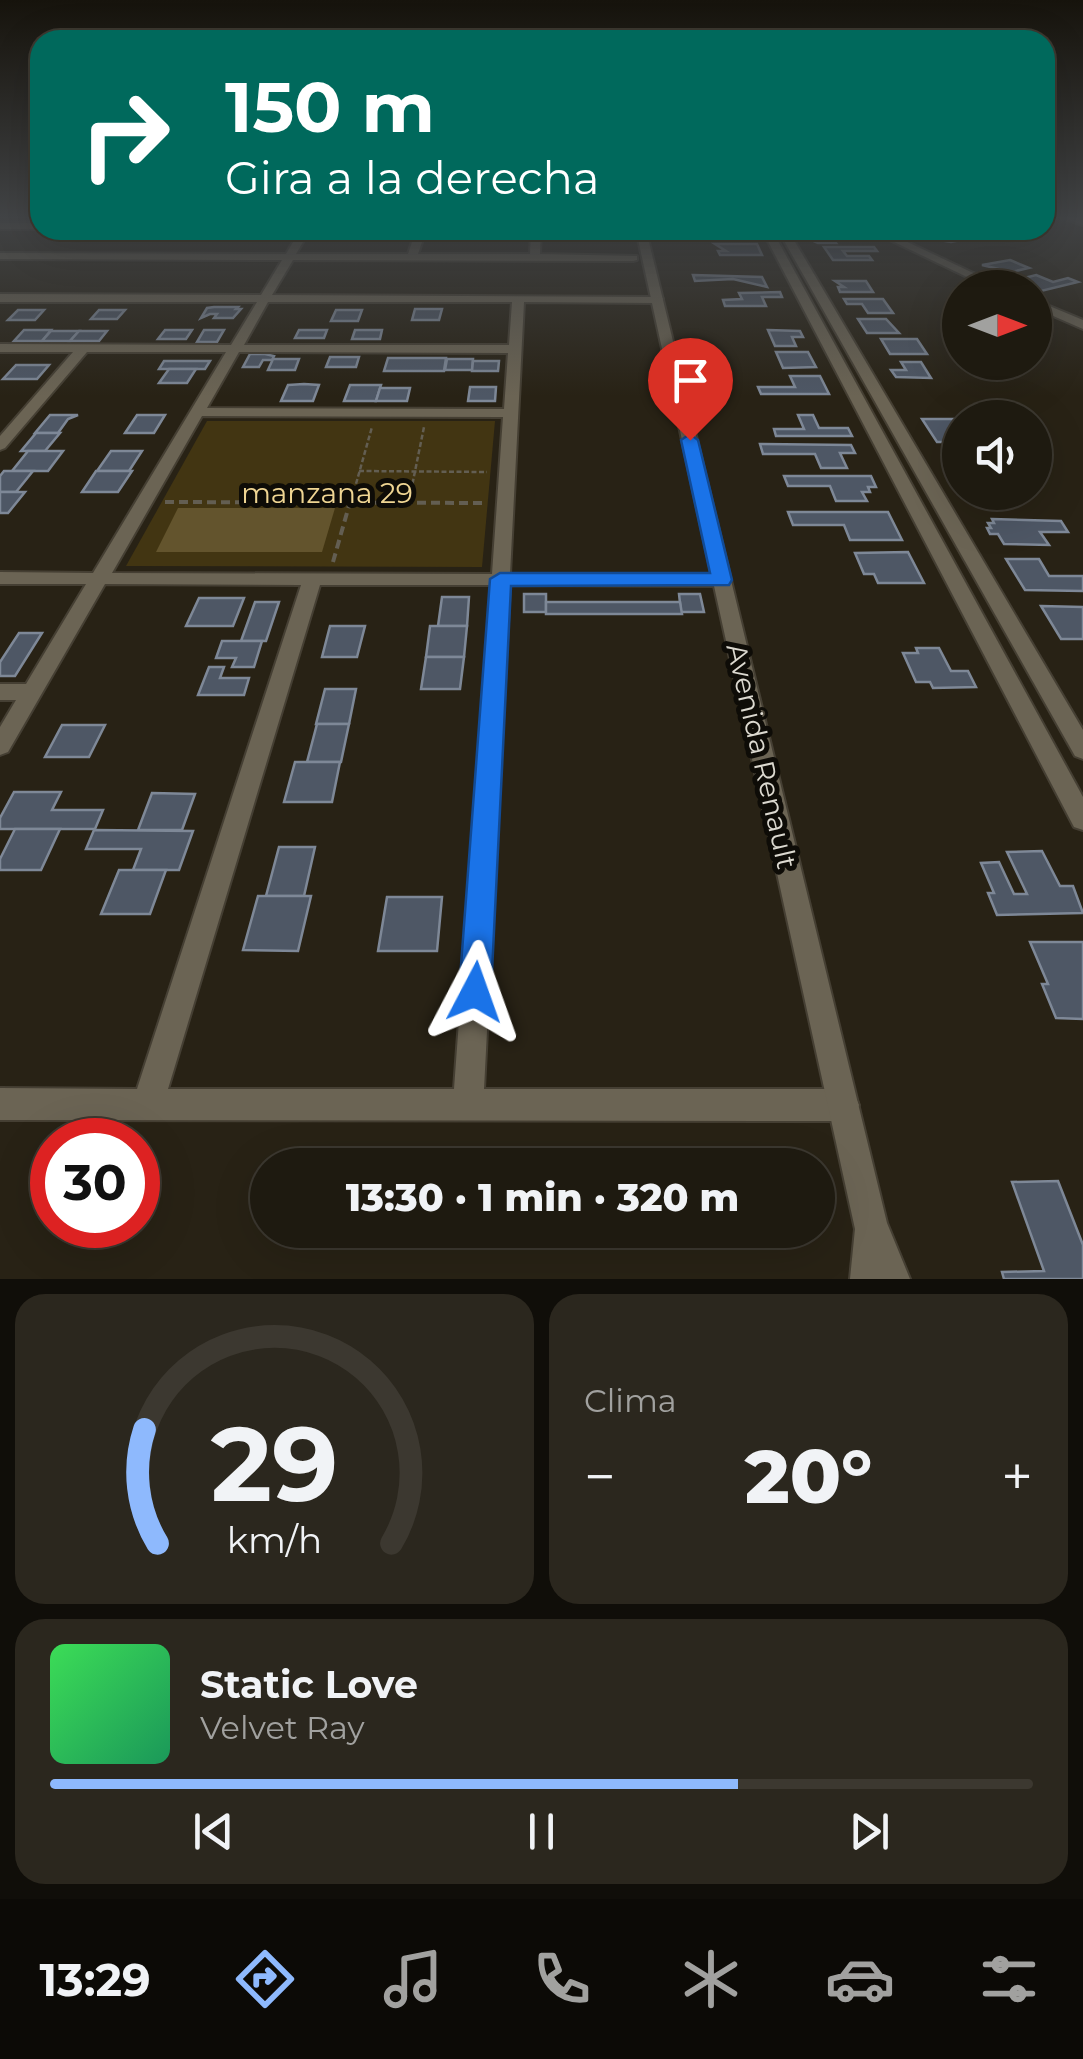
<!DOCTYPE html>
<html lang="es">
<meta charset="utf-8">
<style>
:root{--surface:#1e1a10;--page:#2b271e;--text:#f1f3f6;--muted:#a1a19f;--line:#3c3830;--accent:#8eb9fd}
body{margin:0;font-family:Montserrat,sans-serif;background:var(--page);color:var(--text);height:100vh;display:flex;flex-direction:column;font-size:38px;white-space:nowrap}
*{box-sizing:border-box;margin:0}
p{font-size:32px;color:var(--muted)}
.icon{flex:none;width:55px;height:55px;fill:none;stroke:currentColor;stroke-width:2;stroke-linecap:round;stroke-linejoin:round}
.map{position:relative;height:1279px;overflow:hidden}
.panel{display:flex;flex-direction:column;gap:15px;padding:15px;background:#100e09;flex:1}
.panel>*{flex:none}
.banner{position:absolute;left:30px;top:30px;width:1025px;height:210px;border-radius:30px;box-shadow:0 10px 40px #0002,0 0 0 2px var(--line);background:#00695c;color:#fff;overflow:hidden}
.needle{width:65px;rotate:90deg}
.buttons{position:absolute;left:942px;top:270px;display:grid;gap:20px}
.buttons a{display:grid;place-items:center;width:110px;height:110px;border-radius:50%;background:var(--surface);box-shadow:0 10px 40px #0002,0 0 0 2px var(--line);font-size:50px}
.speed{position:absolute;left:30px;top:1118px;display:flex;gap:20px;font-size:50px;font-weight:700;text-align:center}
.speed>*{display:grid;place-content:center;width:130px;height:130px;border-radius:50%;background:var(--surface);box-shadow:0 10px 40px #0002,0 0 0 2px var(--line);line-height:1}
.speed .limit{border:15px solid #d22;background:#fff;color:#111}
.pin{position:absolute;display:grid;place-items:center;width:85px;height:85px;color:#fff;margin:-102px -42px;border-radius:50% 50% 50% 0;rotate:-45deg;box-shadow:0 0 10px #0007}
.pin .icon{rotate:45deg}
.me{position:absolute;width:110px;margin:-55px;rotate:4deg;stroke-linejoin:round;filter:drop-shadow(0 0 8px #0008)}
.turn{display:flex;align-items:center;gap:35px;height:210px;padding:0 30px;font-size:45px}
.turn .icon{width:130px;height:130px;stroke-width:2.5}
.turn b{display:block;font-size:70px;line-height:85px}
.big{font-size:75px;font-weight:800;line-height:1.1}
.panel .tile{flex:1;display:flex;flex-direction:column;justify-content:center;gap:15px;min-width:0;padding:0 35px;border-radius:30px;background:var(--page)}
.panel .dial{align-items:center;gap:0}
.dial svg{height:260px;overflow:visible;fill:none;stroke:var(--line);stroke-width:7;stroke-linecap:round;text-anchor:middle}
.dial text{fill:var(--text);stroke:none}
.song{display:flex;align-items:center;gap:30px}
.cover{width:120px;height:120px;border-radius:15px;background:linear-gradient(135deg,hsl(130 70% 55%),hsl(150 70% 35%))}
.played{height:10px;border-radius:5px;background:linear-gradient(90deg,var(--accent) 70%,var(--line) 70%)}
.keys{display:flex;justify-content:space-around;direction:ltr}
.heat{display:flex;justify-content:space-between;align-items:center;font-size:55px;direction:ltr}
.panel .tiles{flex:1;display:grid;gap:15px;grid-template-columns:1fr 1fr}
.tile:last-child{grid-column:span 2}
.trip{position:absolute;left:250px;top:1148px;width:585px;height:100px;border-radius:50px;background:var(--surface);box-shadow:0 10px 40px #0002,0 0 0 2px var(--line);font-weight:800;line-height:100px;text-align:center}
.menu{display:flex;height:160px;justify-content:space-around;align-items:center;background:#0c0a06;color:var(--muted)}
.menu .icon{width:70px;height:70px}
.menu .on{color:var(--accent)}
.menu b{font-size:45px;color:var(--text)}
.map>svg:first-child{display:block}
.green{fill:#423512}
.water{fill:#63542d}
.building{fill:#4e5765;stroke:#7e8897;stroke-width:2.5}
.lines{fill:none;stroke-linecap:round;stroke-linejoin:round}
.minor-casing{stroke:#453f33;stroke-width:4}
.tertiary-casing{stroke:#453f33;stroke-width:4}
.path-far1{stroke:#635e52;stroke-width:2.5;stroke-dasharray:5 2.5;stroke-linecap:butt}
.path{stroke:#635e52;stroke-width:4;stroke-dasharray:9 5;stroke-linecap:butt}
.minor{fill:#6b6454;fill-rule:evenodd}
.tertiary{fill:#6b6454;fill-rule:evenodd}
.route{fill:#1a73e8;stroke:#114b97;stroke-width:2.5}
.labels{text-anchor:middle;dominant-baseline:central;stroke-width:10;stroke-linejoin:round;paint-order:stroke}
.park-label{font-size:28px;fill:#efd593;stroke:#0e0c07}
.street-label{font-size:28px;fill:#dcd9d0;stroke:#0e0c07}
</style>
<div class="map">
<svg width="1083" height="1279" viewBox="0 0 1083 1279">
<rect width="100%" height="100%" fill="#282215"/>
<path class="green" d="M 207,421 L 495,421 L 482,567 L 126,566 Z"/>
<path class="water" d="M 178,508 L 335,508 L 322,552 L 156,552 Z"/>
<g class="building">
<path d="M 800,230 L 844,230 L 829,234 L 836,243 L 818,243 L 811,240 L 811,233 Z"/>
<path d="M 947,232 L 966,239 L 951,242 L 921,237 Z"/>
<path d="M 715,244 L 757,244 L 762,255 L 720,255 L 718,251 L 726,251 Z"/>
<path d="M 824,247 L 874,247 L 877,251 L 843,251 L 847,256 L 869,256 L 872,260 L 833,260 Z"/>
<path d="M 1010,260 L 1029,268 L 1011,272 L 982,265 Z"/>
<path d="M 693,275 L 762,277 L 767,287 L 733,279 L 695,281 Z"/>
<path d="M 1036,275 L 1053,282 L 1068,278 L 1078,282 L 1041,291 L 1016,280 Z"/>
<path d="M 835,281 L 866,281 L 873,292 L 840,292 L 838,287 L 844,287 Z"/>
<path d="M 780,292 L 782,297 L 762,297 L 766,306 L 725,306 L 723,300 L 742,299 L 739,293 Z"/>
<path d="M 844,299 L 883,299 L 893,313 L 868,313 L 862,304 L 847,304 Z"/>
<path d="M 214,307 L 238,307 L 236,309 L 241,309 L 233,318 L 214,318 L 217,314 L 210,314 L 201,318 L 207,308 Z"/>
<path d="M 415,309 L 442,309 L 439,320 L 412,320 Z"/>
<path d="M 18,310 L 44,310 L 35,320 L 8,320 Z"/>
<path d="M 99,310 L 125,310 L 117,319 L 91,319 Z"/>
<path d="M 336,310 L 362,310 L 358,321 L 331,321 Z"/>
<path d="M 858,319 L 886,319 L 899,333 L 867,333 Z"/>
<path d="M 24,330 L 51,330 L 42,341 L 14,341 Z"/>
<path d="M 165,330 L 192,330 L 186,339 L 158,339 Z"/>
<path d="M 204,330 L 224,330 L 217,342 L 197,342 Z"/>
<path d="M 299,330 L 327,330 L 324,338 L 295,338 Z"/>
<path d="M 355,330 L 382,330 L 380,339 L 352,339 Z"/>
<path d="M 768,330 L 800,331 L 803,337 L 792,337 L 796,346 L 775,346 Z"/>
<path d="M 51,331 L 79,331 L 70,341 L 42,341 Z"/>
<path d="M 79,331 L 107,331 L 99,341 L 70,341 Z"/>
<path d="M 881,339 L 917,339 L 927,354 L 890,354 Z"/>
<path d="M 776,352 L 808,352 L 816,367 L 783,368 Z"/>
<path d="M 250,354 L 265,354 L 274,356 L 272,360 L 263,360 L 259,367 L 243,367 Z"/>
<path d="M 330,357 L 359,357 L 356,367 L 326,367 Z"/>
<path d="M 388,358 L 446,358 L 444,371 L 384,371 Z"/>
<path d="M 273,359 L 299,359 L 295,370 L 268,370 Z"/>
<path d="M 447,359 L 473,359 L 472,370 L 445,370 Z"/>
<path d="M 164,361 L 210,361 L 205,369 L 159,369 Z"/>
<path d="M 473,361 L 499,361 L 498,371 L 472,371 Z"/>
<path d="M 901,362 L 921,362 L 931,378 L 896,377 L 891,370 L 906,370 Z"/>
<path d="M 16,365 L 49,365 L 37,379 L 3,379 Z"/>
<path d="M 169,369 L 196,369 L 187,383 L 159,383 Z"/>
<path d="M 790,376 L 820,376 L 829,394 L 761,394 L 758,387 L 795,387 Z"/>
<path d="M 288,385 L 304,384 L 319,385 L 313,401 L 281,401 Z"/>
<path d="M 350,385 L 381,385 L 376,401 L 344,401 Z"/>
<path d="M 470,387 L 496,387 L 495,401 L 468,401 Z"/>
<path d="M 380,388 L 410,388 L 407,401 L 376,401 Z"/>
<path d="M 50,415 L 78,415 L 68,419 L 58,433 L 35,433 Z"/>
<path d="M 137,415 L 165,415 L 154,433 L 125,433 Z"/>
<path d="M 798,415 L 813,415 L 819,428 L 848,428 L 852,436 L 776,436 L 774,429 L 804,429 Z"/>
<path d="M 922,419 L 960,419 L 960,442 L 937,442 Z"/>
<path d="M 36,433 L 60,433 L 45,451 L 21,451 Z"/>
<path d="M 760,444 L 851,445 L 855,453 L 840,453 L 847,468 L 821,468 L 815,454 L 763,454 Z"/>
<path d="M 28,451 L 63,451 L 48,471 L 12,471 Z"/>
<path d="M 111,451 L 142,451 L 129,471 L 97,471 Z"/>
<path d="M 4,471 L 33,471 L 16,492 L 0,492 L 0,476 Z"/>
<path d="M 96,471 L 132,471 L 118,492 L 82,492 Z"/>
<path d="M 784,476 L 871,476 L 876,487 L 868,487 L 870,492 L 862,492 L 867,501 L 836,501 L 830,486 L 788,486 Z"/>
<path d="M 0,492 L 25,492 L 8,513 L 0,513 Z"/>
<path d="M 964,492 L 1033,492 L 1034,493 L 1012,493 L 1014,497 L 1003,497 L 1009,506 L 995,506 L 988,494 Z"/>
<path d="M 788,512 L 888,512 L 902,540 L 850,540 L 844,525 L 793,525 Z"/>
<path d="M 992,519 L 1061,521 L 1068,532 L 1040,532 L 1049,545 L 1004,544 L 998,534 L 990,534 L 987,528 L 991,528 L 988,523 L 994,523 Z"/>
<path d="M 908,552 L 924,583 L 878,583 L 874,574 L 864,574 L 855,553 Z"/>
<path d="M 1006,559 L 1039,559 L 1049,576 L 1083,576 L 1083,591 L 1025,590 Z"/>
<rect x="524" y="594" width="22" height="18"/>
<path d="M 679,594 L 700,594 L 704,612 L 681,612 Z"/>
<path d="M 442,597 L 469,597 L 467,626 L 438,626 Z"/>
<path d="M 199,598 L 244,598 L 233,626 L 186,626 Z"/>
<path d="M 255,602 L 279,602 L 266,641 L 241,641 Z"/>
<path d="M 546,602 L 680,602 L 682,614 L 546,614 Z"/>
<path d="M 1041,606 L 1083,607 L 1083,639 L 1061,639 Z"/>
<path d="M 330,626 L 365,626 L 357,657 L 322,657 Z"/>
<path d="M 430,626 L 467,626 L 464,657 L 426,657 Z"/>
<path d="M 19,633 L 42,633 L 15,676 L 0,676 L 0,662 Z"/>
<path d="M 222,641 L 262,641 L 254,667 L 232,667 L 236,658 L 216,658 Z"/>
<path d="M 916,648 L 939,648 L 951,671 L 968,671 L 976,687 L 933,688 L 930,682 L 916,682 L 903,653 L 918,653 Z"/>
<path d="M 426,657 L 464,657 L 460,689 L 421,689 Z"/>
<path d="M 209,667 L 224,667 L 220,678 L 249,678 L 244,695 L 198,695 Z"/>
<path d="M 325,689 L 356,689 L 349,724 L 316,724 Z"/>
<path d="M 317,724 L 349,724 L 341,762 L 307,762 Z"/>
<path d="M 62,725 L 105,725 L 89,757 L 45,757 Z"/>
<path d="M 295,762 L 340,762 L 332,802 L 284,802 Z"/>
<path d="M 14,792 L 61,792 L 52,810 L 103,810 L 95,829 L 0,829 L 0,818 Z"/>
<path d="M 152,793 L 195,794 L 182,830 L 138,830 Z"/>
<path d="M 15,829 L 60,829 L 41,870 L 0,870 L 0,859 Z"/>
<path d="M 94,830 L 193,831 L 179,870 L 133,870 L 141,849 L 86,849 Z"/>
<path d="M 279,847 L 315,847 L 304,896 L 266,896 Z"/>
<path d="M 1042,851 L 1060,886 L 1073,886 L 1083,913 L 997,915 L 988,893 L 994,893 L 981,863 L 999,862 L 1014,894 L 1027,894 L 1007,852 Z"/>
<path d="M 119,870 L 166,870 L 150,914 L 101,914 Z"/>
<path d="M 258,896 L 311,896 L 298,951 L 243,950 Z"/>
<path d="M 387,897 L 442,897 L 437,951 L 378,951 Z"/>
<path d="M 1030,942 L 1083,942 L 1083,1019 L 1056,1018 L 1042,984 L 1048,984 Z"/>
<path d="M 1058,1181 L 1083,1245 L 1083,1279 L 1004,1279 L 1002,1272 L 1044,1271 L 1012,1182 Z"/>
</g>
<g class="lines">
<defs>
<g id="minor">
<path d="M 1064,217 L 1083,219 L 1083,225 L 1066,219 Z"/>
<rect x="0" y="223" width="40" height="6"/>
<path d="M 300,230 L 310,230 L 296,254 L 408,254 L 416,230 L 426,230 L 418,254 L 530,254 L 531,230 L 541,230 L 540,254 L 637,256 L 637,260 L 633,261 L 293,260 L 272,295 L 661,297 L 663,299 L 657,303 L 524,302 L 510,574 L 722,574 L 731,580 L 722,586 L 510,585 L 484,1089 L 843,1089 L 854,1094 L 859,1105 L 854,1116 L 843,1121 L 0,1120 L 0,1088 L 137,1089 L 301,585 L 105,584 L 8,752 L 0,755 L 0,727 L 16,700 L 0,700 L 0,684 L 26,684 L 86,584 L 0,584 L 0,572 L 93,573 L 226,352 L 87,352 L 5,448 L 0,450 L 0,436 L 73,352 L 0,352 L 0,344 L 231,345 L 257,302 L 0,302 L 0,294 L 261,295 L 282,260 L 0,259 L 0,253 L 286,254 ZM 268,302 L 512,302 L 509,345 L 244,345 ZM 239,352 L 508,353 L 504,409 L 207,408 ZM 202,416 L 503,417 L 492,574 L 112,573 ZM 320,585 L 491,585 L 454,1089 L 168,1089 Z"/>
<path d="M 762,230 L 772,230 L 1083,797 L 1083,830 L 1074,827 Z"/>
<path d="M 778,230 L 788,230 L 1083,730 L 1083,759 L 1075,756 Z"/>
<path d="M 869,230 L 882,230 L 1005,288 L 990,288 Z"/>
<path d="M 1035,300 L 1083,320 L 1083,329 L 1035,308 Z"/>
</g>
<path id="tertiary" d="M 636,230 L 646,230 L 887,1223 L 910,1279 L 850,1279 L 855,1229 Z"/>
</defs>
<use href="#minor" class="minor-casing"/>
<use href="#tertiary" class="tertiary-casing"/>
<g class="path-far1">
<path d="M 359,471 L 487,472"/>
<path d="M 354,491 L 372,427"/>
<path d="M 411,491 L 424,427"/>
</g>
<g class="path">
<path d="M 409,501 L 412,488"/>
<path d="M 165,502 L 486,503"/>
<path d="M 333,562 L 354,488"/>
</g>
<use href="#minor" class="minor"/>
<use href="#tertiary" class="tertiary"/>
</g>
<linearGradient id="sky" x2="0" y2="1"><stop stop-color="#16130c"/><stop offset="0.55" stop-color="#424446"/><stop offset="1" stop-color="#424446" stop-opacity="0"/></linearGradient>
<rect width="1083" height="396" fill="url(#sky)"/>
<path class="route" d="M 690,434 L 698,440 L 732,580 L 729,585 L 511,586 L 491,992 L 486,1003 L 475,1008 L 464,1003 L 459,992 L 490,579 L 500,573 L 710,573 L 681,440 Z"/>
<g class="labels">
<g class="park-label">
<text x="327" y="493">manzana 29</text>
</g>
<g class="street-label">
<text transform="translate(762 756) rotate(77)">Avenida Renault</text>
</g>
</g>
</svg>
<div class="buttons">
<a><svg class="needle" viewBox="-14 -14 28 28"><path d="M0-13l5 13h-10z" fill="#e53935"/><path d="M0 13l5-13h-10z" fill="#a1a19f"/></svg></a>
<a><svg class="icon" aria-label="sound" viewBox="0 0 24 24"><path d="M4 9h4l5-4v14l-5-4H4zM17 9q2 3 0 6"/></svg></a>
</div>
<div class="speed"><div class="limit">30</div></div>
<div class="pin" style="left:690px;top:440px;background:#d93025"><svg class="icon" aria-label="arrive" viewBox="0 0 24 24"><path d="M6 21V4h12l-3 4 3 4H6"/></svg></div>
<svg class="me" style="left:475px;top:992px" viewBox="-20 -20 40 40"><path d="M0-17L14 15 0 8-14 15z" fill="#1a73e8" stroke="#fff" stroke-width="4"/></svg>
<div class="trip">13:30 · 1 min · 320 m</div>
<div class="banner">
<div class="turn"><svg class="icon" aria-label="right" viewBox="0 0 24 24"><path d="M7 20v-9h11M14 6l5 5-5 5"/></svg><div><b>150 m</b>Gira a la derecha</div></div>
</div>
</div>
<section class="panel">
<div class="tiles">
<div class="tile dial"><svg viewBox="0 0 100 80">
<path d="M14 69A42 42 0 1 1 86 69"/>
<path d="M14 69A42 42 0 0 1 10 34" stroke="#8eb9fd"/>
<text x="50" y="56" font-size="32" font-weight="700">29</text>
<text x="50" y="72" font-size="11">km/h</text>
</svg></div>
<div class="tile"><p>Clima</p>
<div class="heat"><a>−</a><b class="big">20°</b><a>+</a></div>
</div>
<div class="tile">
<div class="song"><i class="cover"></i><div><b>Static Love</b><p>Velvet Ray</p></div></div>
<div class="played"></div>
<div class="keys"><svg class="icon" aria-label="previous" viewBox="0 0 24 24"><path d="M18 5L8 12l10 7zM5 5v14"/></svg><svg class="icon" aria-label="pause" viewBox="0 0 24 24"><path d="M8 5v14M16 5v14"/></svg><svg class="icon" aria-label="next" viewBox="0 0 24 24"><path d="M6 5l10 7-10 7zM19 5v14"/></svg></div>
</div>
</div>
</section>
<nav class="menu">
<b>13:29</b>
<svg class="icon on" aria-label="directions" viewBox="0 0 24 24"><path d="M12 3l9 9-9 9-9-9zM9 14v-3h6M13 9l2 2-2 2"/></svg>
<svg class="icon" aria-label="music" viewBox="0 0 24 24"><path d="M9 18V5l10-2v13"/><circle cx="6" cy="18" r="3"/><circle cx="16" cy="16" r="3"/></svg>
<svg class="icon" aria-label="phone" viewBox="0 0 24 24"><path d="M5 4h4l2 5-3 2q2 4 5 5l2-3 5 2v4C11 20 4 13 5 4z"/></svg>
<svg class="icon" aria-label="climate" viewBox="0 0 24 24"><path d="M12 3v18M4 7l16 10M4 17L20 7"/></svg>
<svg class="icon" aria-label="car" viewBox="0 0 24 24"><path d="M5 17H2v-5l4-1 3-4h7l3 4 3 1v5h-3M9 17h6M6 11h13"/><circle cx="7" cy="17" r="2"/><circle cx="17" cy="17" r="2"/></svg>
<svg class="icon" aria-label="filters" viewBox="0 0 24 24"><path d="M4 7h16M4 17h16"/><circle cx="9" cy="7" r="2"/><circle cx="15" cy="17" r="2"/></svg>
</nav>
